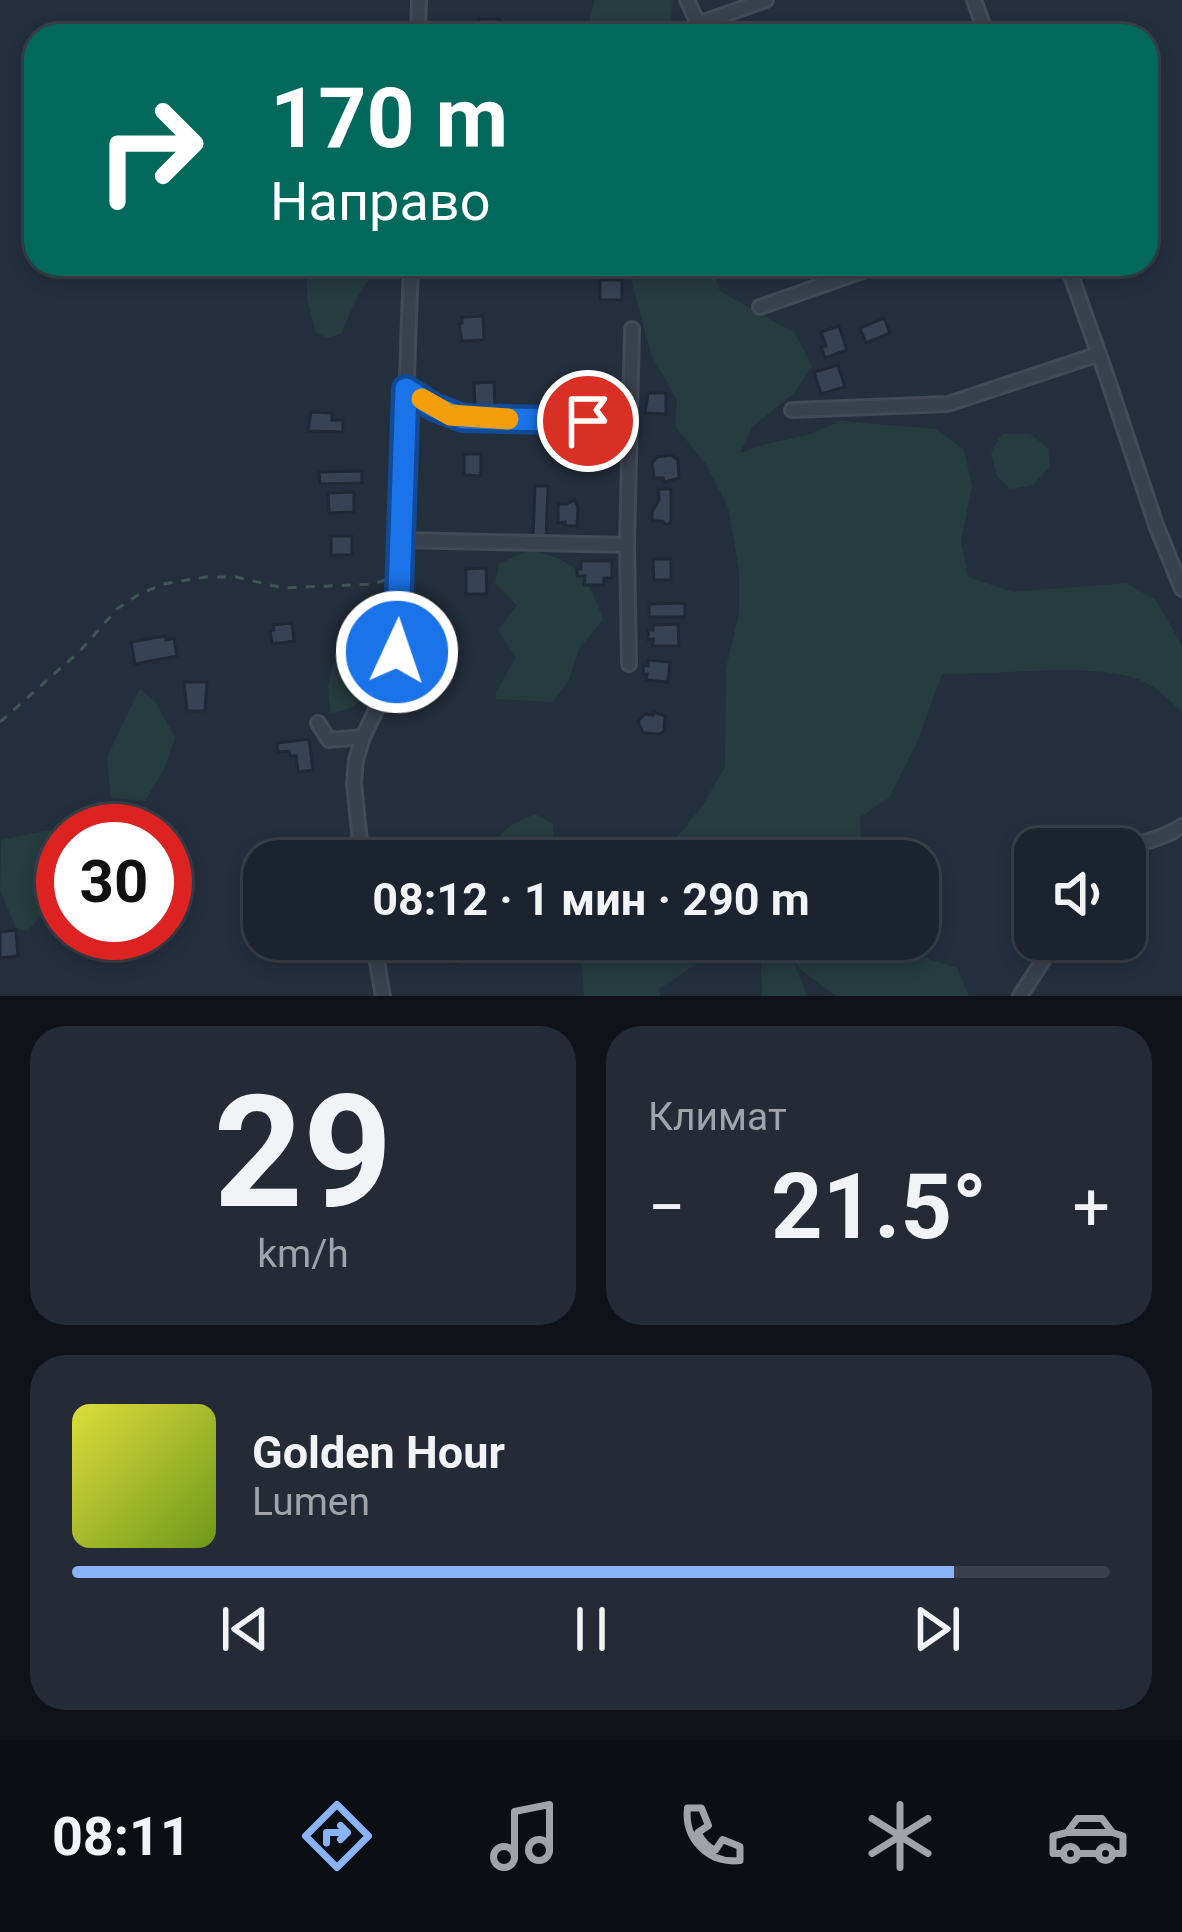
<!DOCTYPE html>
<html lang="ru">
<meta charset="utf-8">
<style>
:root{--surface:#1b232e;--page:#242b36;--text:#f1f3f6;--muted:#a0a4aa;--line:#39404a;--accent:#8ab4f8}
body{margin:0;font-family:Roboto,sans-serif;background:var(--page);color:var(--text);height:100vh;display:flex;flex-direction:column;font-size:45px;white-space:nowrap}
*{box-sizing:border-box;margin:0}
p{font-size:39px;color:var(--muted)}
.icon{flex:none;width:66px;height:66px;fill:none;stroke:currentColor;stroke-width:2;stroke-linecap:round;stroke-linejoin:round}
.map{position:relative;height:996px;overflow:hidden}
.drawer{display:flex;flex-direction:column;gap:30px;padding:30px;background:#0f1319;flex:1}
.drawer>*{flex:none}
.hud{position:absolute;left:24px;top:24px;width:1134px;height:252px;border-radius:36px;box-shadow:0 6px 18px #0003,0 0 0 3px var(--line);background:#00695c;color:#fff;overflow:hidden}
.fabs{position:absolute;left:1014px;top:828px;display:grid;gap:24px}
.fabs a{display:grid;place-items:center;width:132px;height:132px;border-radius:24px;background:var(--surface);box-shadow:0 6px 18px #0003,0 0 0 3px var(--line);font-size:60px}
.speed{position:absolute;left:36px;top:804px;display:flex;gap:24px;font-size:60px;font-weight:700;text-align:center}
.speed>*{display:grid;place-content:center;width:156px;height:156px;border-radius:50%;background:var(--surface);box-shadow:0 6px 18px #0003,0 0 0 3px var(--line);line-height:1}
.speed .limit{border:18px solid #d22;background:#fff;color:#111}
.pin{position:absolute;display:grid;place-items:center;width:102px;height:102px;color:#fff;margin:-51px;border:6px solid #fff;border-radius:50%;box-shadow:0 3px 12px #0007}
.me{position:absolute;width:132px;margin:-66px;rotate:3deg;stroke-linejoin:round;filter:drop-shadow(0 0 9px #0008)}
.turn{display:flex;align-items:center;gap:42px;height:252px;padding:0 48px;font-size:54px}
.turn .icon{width:156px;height:156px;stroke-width:2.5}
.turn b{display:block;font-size:84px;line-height:102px}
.big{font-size:90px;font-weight:700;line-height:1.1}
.drawer .card{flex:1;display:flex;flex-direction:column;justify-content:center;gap:18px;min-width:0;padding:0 42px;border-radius:36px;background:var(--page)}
.drawer .dial{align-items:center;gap:0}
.dial b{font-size:156px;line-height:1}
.song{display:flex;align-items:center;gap:36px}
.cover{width:144px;height:144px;border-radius:18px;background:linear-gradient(135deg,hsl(60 70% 55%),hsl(80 70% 35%))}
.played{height:12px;border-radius:6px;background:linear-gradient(90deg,var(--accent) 85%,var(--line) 85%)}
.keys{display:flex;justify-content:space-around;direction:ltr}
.heat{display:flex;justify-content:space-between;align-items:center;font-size:66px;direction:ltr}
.drawer .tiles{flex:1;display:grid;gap:30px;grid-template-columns:1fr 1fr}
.card:last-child{grid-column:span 2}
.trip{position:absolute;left:243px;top:840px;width:696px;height:120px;border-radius:36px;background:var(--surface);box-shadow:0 6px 18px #0003,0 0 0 3px var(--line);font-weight:700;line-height:120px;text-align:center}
.tabs{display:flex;height:192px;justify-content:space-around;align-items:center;background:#0b0e12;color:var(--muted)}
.tabs .icon{width:84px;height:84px}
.tabs .active{color:var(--accent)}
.tabs b{font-size:54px;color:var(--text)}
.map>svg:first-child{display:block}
.green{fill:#263c3f}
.building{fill:#364354;stroke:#1f2835;stroke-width:3}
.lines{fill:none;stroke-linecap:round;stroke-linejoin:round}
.minor-casing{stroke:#414a57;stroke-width:18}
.path{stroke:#3f5557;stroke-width:3;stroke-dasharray:9 9;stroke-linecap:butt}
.minor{stroke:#38414e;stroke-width:12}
.route-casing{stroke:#114b97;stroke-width:30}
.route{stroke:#1a73e8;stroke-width:21}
.slow{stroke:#f59e0b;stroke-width:21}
</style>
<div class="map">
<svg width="1182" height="996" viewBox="0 0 1182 996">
<rect width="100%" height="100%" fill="#242f3e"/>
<g class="green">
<path d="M 595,0 L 672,0 L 671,26 L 678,36 L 590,36 L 590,16 Z"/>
<path d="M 307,264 L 385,264 C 361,283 353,305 342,333 L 328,338 L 316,333 L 307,299 Z"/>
<path d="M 632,264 L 711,264 L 720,291 L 795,333 L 812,366 L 793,394 L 752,427 L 740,453 L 766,444 L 808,435 L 840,421 L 935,429 L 964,450 L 972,486 L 961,541 L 968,577 L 1013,592 L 1126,583 L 1156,600 L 1182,646 L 1182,713 C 1170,700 1155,685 1138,679 C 1089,662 997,675 942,674 L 918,740 L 889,798 L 860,817 L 861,853 L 858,861 L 791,861 L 795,848 L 763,861 L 658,861 L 703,805 L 725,767 L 726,668 L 739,614 L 739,571 L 728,507 L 705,463 L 675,426 L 677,400 L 651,354 L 632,282 Z"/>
<path d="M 1002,434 L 1030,434 L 1048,448 L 1050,466 L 1033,485 L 1010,489 L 997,476 L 991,452 Z"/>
<path d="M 529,550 C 577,560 587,575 603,619 L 579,649 L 568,682 L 552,702 L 496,699 L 496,692 L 516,657 L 498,630 L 517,605 L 495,583 L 499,564 Z"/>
<path d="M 355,658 L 373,670 C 365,698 361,709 330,713 L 328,686 L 333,664 Z"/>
<path d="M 140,688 L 157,704 L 175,738 L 164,769 L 145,801 L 111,798 L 107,757 Z"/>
<path d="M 535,814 L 553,824 L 553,852 L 543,861 L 504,861 L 499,837 L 511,825 Z"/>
<path d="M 135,820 L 151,831 L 63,831 L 63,889 L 43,887 L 41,916 L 27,931 L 16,928 L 0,890 L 1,840 L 39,832 Z"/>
<path d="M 561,939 L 724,939 L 702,960 L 659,989 L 661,996 L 584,996 L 582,964 Z"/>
<path d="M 786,939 L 852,939 L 857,951 L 901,950 L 957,968 L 969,996 L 835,996 L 798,967 Z"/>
<path d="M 786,942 L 807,996 L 762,996 L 760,948 Z"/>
</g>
<g class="building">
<path d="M 479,19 L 499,19 L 499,25 L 505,28 L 504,32 L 499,36 L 481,36 Z"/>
<rect x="600" y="280" width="22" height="20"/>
<path d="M 483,316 L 484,340 L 462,341 L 459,324 L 462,323 L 462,317 Z"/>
<path d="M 884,318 L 890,333 L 866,343 L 860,328 Z"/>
<path d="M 839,326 L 847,350 L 825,358 L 821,347 L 826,346 L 821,332 Z"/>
<path d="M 838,365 L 845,387 L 821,394 L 814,372 Z"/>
<path d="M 494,382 L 495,406 L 475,407 L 474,383 Z"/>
<path d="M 648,393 L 666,393 L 666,414 L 645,413 Z"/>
<path d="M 311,412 L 332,413 L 332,420 L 343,420 L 343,432 L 308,431 Z"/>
<path d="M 464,454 L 481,454 L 481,476 L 464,475 Z"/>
<path d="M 671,455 L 678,460 L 679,478 L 665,482 L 663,478 L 654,478 L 652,463 L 657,457 Z"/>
<path d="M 362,471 L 362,483 L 320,484 L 319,472 Z"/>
<path d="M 535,486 L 548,486 L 546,539 L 533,539 Z"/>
<path d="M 658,489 L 671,489 L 671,523 L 666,525 L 662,521 L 652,521 L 652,512 L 659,500 Z"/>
<path d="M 354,492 L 354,512 L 329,513 L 328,493 Z"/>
<path d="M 574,500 L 578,507 L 577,526 L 565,526 L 565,522 L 558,523 L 558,504 L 567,504 Z"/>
<rect x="331" y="536" width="21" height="19"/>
<path d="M 653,559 L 671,559 L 671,580 L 654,580 Z"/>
<path d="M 581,561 L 612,561 L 612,578 L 604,578 L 604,585 L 584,585 L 585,576 L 577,576 L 577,569 L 581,569 Z"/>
<path d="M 486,568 L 487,594 L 466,594 L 466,569 Z"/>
<path d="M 685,603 L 685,617 L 649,617 L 649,604 Z"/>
<path d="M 292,623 L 294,641 L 272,644 L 270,631 L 274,630 L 273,625 Z"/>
<path d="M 678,624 L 679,646 L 653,646 L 653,639 L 648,640 L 648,630 L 653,630 L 653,625 Z"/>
<path d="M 165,636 L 166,640 L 174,638 L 177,656 L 135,664 L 131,642 Z"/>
<path d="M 648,660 L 670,662 L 668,682 L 646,680 L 647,674 L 643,674 L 643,665 L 648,666 Z"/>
<path d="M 184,682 L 207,682 L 205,711 L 187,711 Z"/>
<path d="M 654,712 L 665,716 L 664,731 L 660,734 L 643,733 L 638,721 L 645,714 L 653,715 Z"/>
<path d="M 309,739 L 313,770 L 298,772 L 296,756 L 290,756 L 289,751 L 278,752 L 277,743 Z"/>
<path d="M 16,930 L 18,956 L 0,958 L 0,932 Z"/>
<path d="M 449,939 L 469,939 L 473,959 L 450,964 L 446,947 L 451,946 Z"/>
</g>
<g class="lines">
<defs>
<g id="minor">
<path d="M 687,0 L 704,36"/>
<path d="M 974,0 L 987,36"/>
<path d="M 698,24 L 766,0"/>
<path d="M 418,36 L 419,0"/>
<path d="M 818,264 L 826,284"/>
<path d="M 1067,264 L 1108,380 L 1156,525 L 1182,589"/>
<path d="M 760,307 L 882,264"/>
<path d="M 407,389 L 434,407 L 463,418 L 630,422"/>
<path d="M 792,410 L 948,404 L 1099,354"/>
<path d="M 402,540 L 627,545"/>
<path d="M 629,664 L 627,545 L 632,329"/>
<path d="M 318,723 L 329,740 L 363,737"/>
<path d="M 1125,850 C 1144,840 1164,839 1182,826"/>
<path d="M 362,861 L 354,783 L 356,760 L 363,737 L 389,683 L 397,651 L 411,264"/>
<path d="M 373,939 L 383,996"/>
<path d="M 1020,996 L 1057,939"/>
</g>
</defs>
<use href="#minor" class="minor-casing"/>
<path class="path" d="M 0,722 L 80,651 L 117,609 L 138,595 L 163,584 L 206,577 L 236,577 L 283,588 L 373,584 L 389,579"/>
<use href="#minor" class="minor"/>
</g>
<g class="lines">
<defs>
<path id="route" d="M 397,652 L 406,389 L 434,407 L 463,418 L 588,421"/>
</defs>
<use href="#route" class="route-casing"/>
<use href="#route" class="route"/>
<path class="slow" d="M 422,399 L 450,415 L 508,419"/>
</g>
</svg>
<div class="fabs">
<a><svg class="icon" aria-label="sound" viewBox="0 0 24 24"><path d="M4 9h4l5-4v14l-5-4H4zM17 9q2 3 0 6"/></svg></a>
</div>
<div class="speed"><div class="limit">30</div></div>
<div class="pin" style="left:588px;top:421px;background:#d93025"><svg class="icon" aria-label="arrive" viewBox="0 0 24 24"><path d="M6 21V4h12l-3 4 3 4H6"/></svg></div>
<svg class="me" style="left:397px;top:652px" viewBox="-20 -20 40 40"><circle r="17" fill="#1a73e8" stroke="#fff" stroke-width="3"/><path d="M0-11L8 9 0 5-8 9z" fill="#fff"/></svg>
<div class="trip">08:12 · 1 мин · 290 m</div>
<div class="hud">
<div class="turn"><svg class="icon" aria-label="right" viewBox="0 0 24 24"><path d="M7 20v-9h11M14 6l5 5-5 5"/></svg><div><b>170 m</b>Направо</div></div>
</div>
</div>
<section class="drawer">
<div class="tiles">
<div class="card dial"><b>29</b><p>km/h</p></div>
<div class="card"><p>Климат</p>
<div class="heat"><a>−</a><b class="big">21.5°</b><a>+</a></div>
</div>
<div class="card">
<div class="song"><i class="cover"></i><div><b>Golden Hour</b><p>Lumen</p></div></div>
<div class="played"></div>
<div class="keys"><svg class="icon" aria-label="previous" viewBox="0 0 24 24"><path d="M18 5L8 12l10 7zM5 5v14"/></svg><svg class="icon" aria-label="pause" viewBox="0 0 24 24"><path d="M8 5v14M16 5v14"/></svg><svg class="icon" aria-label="next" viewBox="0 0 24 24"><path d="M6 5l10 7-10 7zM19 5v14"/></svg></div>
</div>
</div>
</section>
<nav class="tabs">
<b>08:11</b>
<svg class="icon active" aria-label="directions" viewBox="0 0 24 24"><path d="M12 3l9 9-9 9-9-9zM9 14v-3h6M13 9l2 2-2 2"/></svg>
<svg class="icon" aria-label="music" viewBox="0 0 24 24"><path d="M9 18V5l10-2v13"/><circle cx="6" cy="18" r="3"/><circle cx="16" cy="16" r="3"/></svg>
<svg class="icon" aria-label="phone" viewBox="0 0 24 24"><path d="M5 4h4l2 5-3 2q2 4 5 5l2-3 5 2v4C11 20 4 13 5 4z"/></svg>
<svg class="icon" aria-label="climate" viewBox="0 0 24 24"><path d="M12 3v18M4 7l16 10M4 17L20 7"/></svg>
<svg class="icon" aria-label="car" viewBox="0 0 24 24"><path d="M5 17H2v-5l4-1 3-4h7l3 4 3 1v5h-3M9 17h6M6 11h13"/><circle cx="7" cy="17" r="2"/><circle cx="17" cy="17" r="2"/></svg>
</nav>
